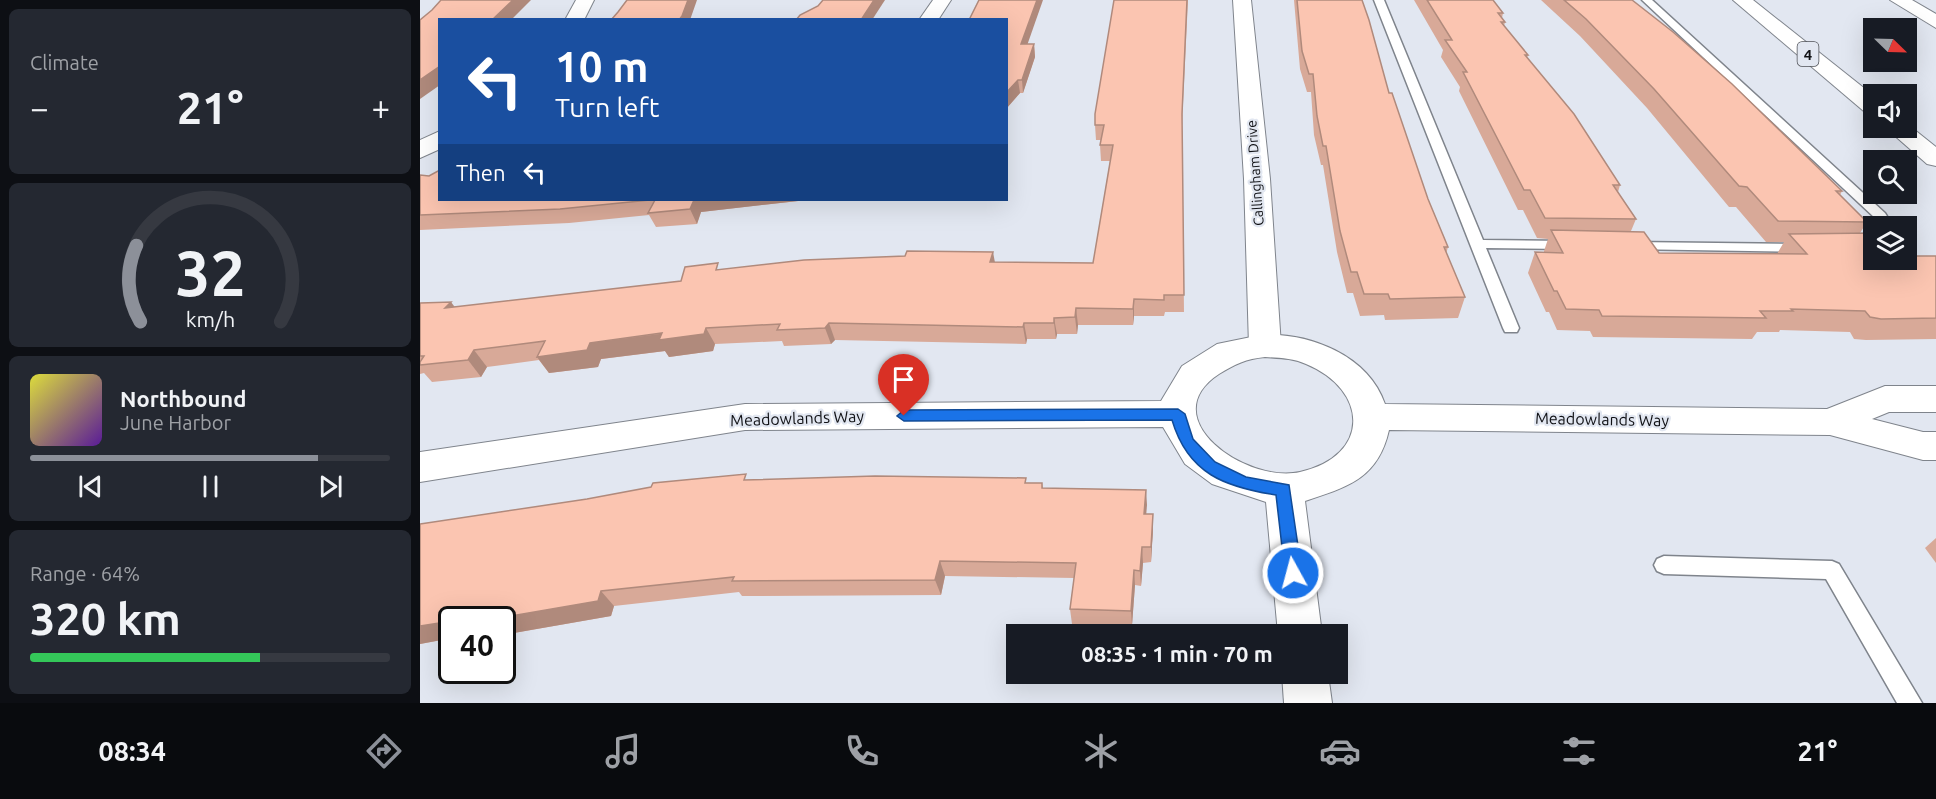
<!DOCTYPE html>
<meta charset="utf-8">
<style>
:root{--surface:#171b24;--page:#242831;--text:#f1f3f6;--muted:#9ea1a6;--line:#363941;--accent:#8c9099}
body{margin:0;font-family:Ubuntu,sans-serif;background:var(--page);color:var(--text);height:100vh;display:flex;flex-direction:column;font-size:22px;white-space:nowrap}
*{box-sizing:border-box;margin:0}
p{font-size:20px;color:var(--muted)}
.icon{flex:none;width:33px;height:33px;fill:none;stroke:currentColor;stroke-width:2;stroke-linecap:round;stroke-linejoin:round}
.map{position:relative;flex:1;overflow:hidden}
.side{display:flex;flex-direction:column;gap:9px;padding:9px;background:#0d0f14;width:420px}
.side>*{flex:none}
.top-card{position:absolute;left:18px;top:18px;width:570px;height:183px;border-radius:0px;box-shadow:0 6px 24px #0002;background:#1a4fa0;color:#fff;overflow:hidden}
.needle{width:39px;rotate:113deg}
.fabs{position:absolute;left:1443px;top:18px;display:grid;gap:12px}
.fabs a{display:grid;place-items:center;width:54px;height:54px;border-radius:0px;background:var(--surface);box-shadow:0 6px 24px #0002;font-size:30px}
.speed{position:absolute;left:18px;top:606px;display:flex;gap:12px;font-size:30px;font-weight:700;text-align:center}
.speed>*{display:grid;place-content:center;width:78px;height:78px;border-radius:50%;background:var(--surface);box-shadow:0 6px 24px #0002;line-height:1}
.speed .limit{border:3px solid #111;border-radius:9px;background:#fff;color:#111}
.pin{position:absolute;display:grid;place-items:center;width:51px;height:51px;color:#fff;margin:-62px -26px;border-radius:50% 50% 50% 0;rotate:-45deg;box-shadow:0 0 6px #0007}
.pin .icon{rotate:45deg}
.me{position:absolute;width:66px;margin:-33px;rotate:353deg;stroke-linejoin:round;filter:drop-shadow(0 0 4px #0008)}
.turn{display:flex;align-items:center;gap:21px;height:126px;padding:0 18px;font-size:27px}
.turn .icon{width:78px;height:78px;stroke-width:2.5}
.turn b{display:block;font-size:42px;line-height:51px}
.then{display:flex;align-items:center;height:57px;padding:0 18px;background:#0003;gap:12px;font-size:22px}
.big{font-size:45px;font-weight:700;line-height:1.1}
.side .tile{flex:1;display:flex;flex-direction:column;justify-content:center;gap:9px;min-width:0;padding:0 21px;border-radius:9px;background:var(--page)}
.side .dial{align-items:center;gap:0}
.dial svg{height:156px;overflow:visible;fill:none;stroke:var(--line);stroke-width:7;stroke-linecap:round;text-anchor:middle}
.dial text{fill:var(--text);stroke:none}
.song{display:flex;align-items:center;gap:18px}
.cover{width:72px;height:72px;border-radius:9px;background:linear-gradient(135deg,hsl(60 70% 55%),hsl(270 70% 35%))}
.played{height:6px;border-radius:3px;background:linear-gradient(90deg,var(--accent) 80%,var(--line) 80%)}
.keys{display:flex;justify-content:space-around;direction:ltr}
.heat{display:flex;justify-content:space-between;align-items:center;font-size:33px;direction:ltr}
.charge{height:9px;border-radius:4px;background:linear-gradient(90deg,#34c759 64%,var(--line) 0)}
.trip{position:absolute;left:586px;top:624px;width:342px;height:60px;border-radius:0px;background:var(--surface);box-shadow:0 6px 24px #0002;font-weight:700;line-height:60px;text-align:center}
.dock{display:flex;height:96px;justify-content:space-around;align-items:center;background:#090b0e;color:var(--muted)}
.dock .icon{width:42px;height:42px}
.dock .current{color:var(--accent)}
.dock b{font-size:27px;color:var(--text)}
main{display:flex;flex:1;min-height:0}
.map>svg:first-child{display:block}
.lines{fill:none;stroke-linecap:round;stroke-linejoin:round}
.service-casing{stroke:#7f848c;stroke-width:3}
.minor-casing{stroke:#7f848c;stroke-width:2}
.tertiary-casing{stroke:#7f848c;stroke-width:2}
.primary-casing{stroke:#7f848c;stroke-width:2}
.service{fill:#fff;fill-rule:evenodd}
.minor{fill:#fff;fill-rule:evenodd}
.tertiary{fill:#fff;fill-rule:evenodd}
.primary{fill:#fff;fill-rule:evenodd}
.wall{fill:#d8a998}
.shaded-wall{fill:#b08a7c}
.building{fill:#fbc5b1;stroke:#b08a7c;stroke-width:1.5}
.route{fill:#1a73e8;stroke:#114b97;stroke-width:1.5}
.labels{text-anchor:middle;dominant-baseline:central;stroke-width:4.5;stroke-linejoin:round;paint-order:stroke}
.far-street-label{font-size:14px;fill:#101115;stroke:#e2e7f1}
.shield{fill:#e2e7f1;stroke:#4f5157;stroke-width:1.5}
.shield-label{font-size:15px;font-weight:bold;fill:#101115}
.street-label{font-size:16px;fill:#101115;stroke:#e2e7f1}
</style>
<main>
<section class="side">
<div class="tile"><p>Climate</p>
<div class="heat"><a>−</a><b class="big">21°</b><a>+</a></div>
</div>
<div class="tile dial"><svg viewBox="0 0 100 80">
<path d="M14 69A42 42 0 1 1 86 69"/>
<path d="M14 69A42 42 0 0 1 12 30" stroke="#8c9099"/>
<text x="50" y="56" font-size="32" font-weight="700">32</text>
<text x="50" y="72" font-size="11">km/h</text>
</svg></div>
<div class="tile">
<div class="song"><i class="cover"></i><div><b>Northbound</b><p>June Harbor</p></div></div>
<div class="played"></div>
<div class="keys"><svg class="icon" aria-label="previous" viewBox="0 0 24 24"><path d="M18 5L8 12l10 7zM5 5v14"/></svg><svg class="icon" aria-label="pause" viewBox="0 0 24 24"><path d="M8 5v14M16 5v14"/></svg><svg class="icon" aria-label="next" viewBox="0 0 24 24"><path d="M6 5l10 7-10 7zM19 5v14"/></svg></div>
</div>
<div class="tile"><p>Range · 64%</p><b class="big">320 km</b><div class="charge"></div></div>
</section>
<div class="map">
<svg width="1516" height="703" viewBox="0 0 1516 703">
<rect width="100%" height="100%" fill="#e2e7f1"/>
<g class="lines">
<defs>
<g id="service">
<path d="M 954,0 L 964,0 L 1063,240 L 1147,241 L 1154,245 L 1147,249 L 1066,248 L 1099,328 L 1097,332 L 1085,332 L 1083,328 Z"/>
<path d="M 1222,0 L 1232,0 L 1465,213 L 1473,226 L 1459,226 L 1455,218 Z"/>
<path d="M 1212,242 L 1384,244 L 1391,248 L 1384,252 L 1207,249 L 1205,246 Z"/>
<path d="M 1244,556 L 1412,561 L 1419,564 L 1502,703 L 1477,703 L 1406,579 L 1244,574 L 1237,571 L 1234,565 L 1237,559 Z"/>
</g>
<g id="minor">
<path d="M 156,0 L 174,0 L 164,20 L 145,20 Z"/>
<path d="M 513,0 L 531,0 L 518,20 L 499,20 Z"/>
<path d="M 813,0 L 831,0 L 850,179 L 861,346 L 857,354 L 845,357 L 833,354 L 829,346 L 824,179 Z"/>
<path d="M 1470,0 L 1492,0 L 1516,14 L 1516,28 Z"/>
<path d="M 20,131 L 20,149 L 0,158 L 0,140 Z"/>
</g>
<g id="tertiary">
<path d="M 841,335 C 889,332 948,355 965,404 L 1407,409 L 1465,386 L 1516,386 L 1516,412 L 1469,412 L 1452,419 L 1503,432 L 1516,432 L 1516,460 L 1503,460 L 1410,435 L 969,430 C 958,479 927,487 885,501 L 902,634 L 858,634 L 846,502 L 792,484 L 765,464 L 743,427 L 325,430 L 0,482 L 0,452 L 325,404 L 741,401 L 762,366 L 797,344 ZM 845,357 C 859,358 873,358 886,364 C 949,390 951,456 880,472 C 826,484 732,418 799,374 C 815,364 826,359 845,357 Z"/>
<path d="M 862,674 L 908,674 L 912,703 L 864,703 Z"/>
</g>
<g id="primary">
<path d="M 1313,0 L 1333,0 L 1454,96 L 1454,115 L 1446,113 Z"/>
<path d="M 1486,123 L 1516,147 L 1516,166 L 1507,164 L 1466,128 L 1486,128 Z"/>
</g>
</defs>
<use href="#service" class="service-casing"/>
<use href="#minor" class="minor-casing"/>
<use href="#tertiary" class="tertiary-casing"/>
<use href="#primary" class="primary-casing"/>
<use href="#service" class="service"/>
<use href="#minor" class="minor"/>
<use href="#tertiary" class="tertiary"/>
<use href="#primary" class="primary"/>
</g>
<g class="wall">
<path d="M 694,0 L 768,0 L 762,125 L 764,312 L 745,312 L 744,316 L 714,316 L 713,325 L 658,325 L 657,334 L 637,334 L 636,339 L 607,339 L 606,344 L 415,340 L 411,344 L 364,346 L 362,341 L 295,344 L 293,351 L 249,357 L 245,351 L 181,359 L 178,367 L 129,373 L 119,360 L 67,367 L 61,377 L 12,382 L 4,373 L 0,374 L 0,303 L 35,307 L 261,281 L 301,269 L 575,263 L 673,263 L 690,161 L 681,161 L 680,145 L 681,140 L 676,140 L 675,125 Z"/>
<path d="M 874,0 L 942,0 L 969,93 L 1008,199 L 1028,247 L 1026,254 L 1045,297 L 1038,318 L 965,320 L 964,315 L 940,316 L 933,293 L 927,293 L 917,252 L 903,165 L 901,165 L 894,135 L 891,92 L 887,92 L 880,69 Z"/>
<path d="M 994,0 L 1073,0 L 1083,13 L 1082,18 L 1085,22 L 1084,26 L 1108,55 L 1107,58 L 1200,185 L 1198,192 L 1216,219 L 1211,231 L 1239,253 L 1357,254 L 1364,242 L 1346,242 L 1316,207 L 1309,207 L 1227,108 L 1160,36 L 1121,0 L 1212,0 L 1422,191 L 1420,195 L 1447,222 L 1440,233 L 1454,260 L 1516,256 L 1516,339 L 1446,340 L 1434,339 L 1430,332 L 1360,330 L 1359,332 L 1337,332 L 1332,339 L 1173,337 L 1170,331 L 1137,330 L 1129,312 L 1126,312 L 1108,273 L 1115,252 L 1124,253 L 1124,251 L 1128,239 L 1117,238 L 1103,210 L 1098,210 L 1039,91 L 1040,87 L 1021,57 L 1023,50 Z"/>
<path d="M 608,44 L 614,44 L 615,57 L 603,93 L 600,93 L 586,109 Z"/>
<path d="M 0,175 L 20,200 L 387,200 L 281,212 L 277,224 L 236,227 L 229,215 L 149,223 L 0,230 Z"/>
<path d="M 329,480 L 622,483 L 623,488 L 726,490 L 726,514 L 733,514 L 733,529 L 731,562 L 723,563 L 721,586 L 715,585 L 712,625 L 652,624 L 650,609 L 654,578 L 525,576 L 521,595 L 322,596 L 319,592 L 194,606 L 191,616 L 88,634 L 82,629 L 82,620 L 32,620 L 32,638 L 0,644 L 0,524 Z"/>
<path d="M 1516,538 L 1516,563 L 1505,548 Z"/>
</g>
<g class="shaded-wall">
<path d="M 93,0 L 111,0 L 91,20 L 72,20 Z"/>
<path d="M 268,0 L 277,0 L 270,20 L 259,20 Z"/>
<path d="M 454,0 L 465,0 L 452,20 L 441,20 Z"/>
<path d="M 617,0 L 623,0 L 603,57 L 601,44 Z"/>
<path d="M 614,44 L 615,57 L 603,93 L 602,80 Z"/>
<path d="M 20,66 L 20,85 L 0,99 L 0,80 Z"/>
<path d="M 598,80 L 600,93 L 586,109 L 586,93 Z"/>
<path d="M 274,200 L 387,200 L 281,212 L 277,224 L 270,209 Z"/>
<path d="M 573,252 L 576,268 L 570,262 Z"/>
<path d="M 714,299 L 714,316 L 713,325 L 713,309 Z"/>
<path d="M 31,302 L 43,318 L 25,308 Z"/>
<path d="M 656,308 L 658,325 L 657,334 L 655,317 Z"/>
<path d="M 634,318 L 637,334 L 636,339 L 634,323 Z"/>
<path d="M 409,323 L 415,340 L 411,344 L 405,328 Z"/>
<path d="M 604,323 L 607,339 L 606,344 L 603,327 Z"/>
<path d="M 286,328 L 295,344 L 293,351 L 249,357 L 245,351 L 181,359 L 178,367 L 129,373 L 117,357 L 170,343 Z"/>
<path d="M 54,350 L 67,367 L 61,377 L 48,360 Z"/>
<path d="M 726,490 L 727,505 L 725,529 L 724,514 Z"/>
<path d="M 733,514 L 733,529 L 731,562 L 731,547 Z"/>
<path d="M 722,547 L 723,563 L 721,586 L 720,571 Z"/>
<path d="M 520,561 L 525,576 L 521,595 L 515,580 Z"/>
<path d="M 714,570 L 715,585 L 712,625 L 711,611 Z"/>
<path d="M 181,591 L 194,606 L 191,616 L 88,634 L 82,629 L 82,620 L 39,620 L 75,613 Z"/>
<path d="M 32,621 L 32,638 L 0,644 L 0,626 Z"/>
</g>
<g class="building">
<path d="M 21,0 L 93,0 L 72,20 L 20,20 L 20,66 L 0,80 L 0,20 L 12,10 Z"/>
<path d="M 207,0 L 268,0 L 262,16 L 259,20 L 191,20 L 198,12 Z"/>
<path d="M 403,0 L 454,0 L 441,20 L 376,20 L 380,15 L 398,6 Z"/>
<path d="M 559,0 L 617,0 L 601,44 L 614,44 L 602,80 L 598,80 L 586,93 L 586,20 L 549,20 Z"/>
<path d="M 694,0 L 767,0 L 762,114 L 764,295 L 744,295 L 744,300 L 714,299 L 713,309 L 656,308 L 655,317 L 634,318 L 634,323 L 604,323 L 603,327 L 409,323 L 405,328 L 357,330 L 360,324 L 286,328 L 284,334 L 239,340 L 242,333 L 170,343 L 167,350 L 117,357 L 125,341 L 54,350 L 48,360 L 0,365 L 0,362 L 4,356 L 0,356 L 0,303 L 31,302 L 25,308 L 261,281 L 265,267 L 298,263 L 296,270 L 384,260 L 485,256 L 487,251 L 573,252 L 570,262 L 673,263 L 693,145 L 680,145 L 684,125 L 675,125 L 675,114 Z"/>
<path d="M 877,0 L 942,0 L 949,20 L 969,93 L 972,93 L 1008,199 L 1028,247 L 1024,247 L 1045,297 L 970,299 L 968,294 L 944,294 L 937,272 L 931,272 L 920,231 L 906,146 L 903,146 L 897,116 L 893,74 L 889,74 L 882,51 Z"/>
<path d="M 1007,0 L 1073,0 L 1083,13 L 1078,13 L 1085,22 L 1081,22 L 1108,55 L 1105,55 L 1154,114 L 1200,185 L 1193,185 L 1216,219 L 1125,218 L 1110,190 L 1104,190 L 1043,72 L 1047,72 L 1025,40 L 1032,40 Z"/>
<path d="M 1144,0 L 1212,0 L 1253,32 L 1312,84 L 1422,191 L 1416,191 L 1447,222 L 1358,221 L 1327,187 L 1319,186 L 1234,89 L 1166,19 Z"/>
<path d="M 18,171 L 20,171 L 20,200 L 230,200 L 140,209 L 0,215 L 0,175 L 9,176 Z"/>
<path d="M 235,200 L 274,200 L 270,209 L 228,213 Z"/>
<path d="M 1131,230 L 1224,232 L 1239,253 L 1387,254 L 1369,234 L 1454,233 L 1454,260 L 1486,260 L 1486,256 L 1516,256 L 1516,318 L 1461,319 L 1450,317 L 1445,311 L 1371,309 L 1373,311 L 1340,311 L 1346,318 L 1182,316 L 1179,310 L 1146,309 L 1137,291 L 1134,291 L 1115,252 L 1143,253 Z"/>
<path d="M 326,474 L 324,480 L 455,476 L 606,478 L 605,483 L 622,483 L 622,488 L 726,490 L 724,514 L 733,514 L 731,547 L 722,547 L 720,571 L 714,570 L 711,611 L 650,609 L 656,563 L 520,561 L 515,580 L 312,581 L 314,577 L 181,591 L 178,601 L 73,619 L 75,613 L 39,620 L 32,620 L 32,621 L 0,626 L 0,524 L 167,499 L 231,487 L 233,483 Z"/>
</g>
<path class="route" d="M 758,409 L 765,414 L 773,439 L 795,462 L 826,477 L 869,485 L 882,573 L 879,578 L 873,580 L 867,578 L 865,573 L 856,495 C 805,487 768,474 752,420 L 484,421 L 477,416 L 484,410 Z"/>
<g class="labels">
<g class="far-street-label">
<text transform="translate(835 173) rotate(-94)">Callingham Drive</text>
</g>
<rect class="shield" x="1377.5" y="42" width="21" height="24" rx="4.5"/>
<g class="shield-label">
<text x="1388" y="54">4</text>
</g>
<g class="street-label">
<text transform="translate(377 418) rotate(-2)">Meadowlands Way</text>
<text transform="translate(1182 419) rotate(1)">Meadowlands Way</text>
</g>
</g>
</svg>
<div class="fabs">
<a><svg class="needle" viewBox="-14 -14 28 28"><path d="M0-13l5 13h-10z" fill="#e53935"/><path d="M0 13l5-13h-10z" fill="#9ea1a6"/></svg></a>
<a><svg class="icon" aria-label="sound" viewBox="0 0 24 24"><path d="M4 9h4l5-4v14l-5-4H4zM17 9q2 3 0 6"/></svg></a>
<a><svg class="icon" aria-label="search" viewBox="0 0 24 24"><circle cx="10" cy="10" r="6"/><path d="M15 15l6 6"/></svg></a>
<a><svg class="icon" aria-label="layers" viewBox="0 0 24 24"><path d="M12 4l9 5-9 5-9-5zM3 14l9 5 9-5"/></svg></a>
</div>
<div class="speed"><div class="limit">40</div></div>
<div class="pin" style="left:484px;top:416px;background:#d93025"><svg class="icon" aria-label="arrive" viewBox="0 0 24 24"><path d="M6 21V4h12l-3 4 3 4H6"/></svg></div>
<svg class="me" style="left:873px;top:573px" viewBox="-20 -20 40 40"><circle r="17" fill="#1a73e8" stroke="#fff" stroke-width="3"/><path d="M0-11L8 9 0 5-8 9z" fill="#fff"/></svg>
<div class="trip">08:35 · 1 min · 70 m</div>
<div class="top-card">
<div class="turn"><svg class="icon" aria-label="left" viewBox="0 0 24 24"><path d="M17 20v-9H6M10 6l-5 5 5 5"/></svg><div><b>10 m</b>Turn left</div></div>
<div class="then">Then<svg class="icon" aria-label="left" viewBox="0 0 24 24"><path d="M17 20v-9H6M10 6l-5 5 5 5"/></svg></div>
</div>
</div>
</main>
<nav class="dock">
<b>08:34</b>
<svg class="icon current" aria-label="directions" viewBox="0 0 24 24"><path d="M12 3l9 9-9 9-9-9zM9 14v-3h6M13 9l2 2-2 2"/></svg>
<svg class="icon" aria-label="music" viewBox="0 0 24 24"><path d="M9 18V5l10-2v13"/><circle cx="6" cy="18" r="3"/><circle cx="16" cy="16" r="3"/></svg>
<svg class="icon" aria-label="phone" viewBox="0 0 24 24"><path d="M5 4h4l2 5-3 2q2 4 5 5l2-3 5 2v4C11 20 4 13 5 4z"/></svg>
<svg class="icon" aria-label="climate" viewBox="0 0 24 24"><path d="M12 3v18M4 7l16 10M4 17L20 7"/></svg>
<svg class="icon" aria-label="car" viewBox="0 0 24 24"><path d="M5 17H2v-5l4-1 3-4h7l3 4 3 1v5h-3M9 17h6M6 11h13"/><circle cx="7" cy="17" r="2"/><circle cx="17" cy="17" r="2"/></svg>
<svg class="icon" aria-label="filters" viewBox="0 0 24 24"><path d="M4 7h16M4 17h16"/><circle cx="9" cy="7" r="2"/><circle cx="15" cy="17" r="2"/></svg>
<b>21°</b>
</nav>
